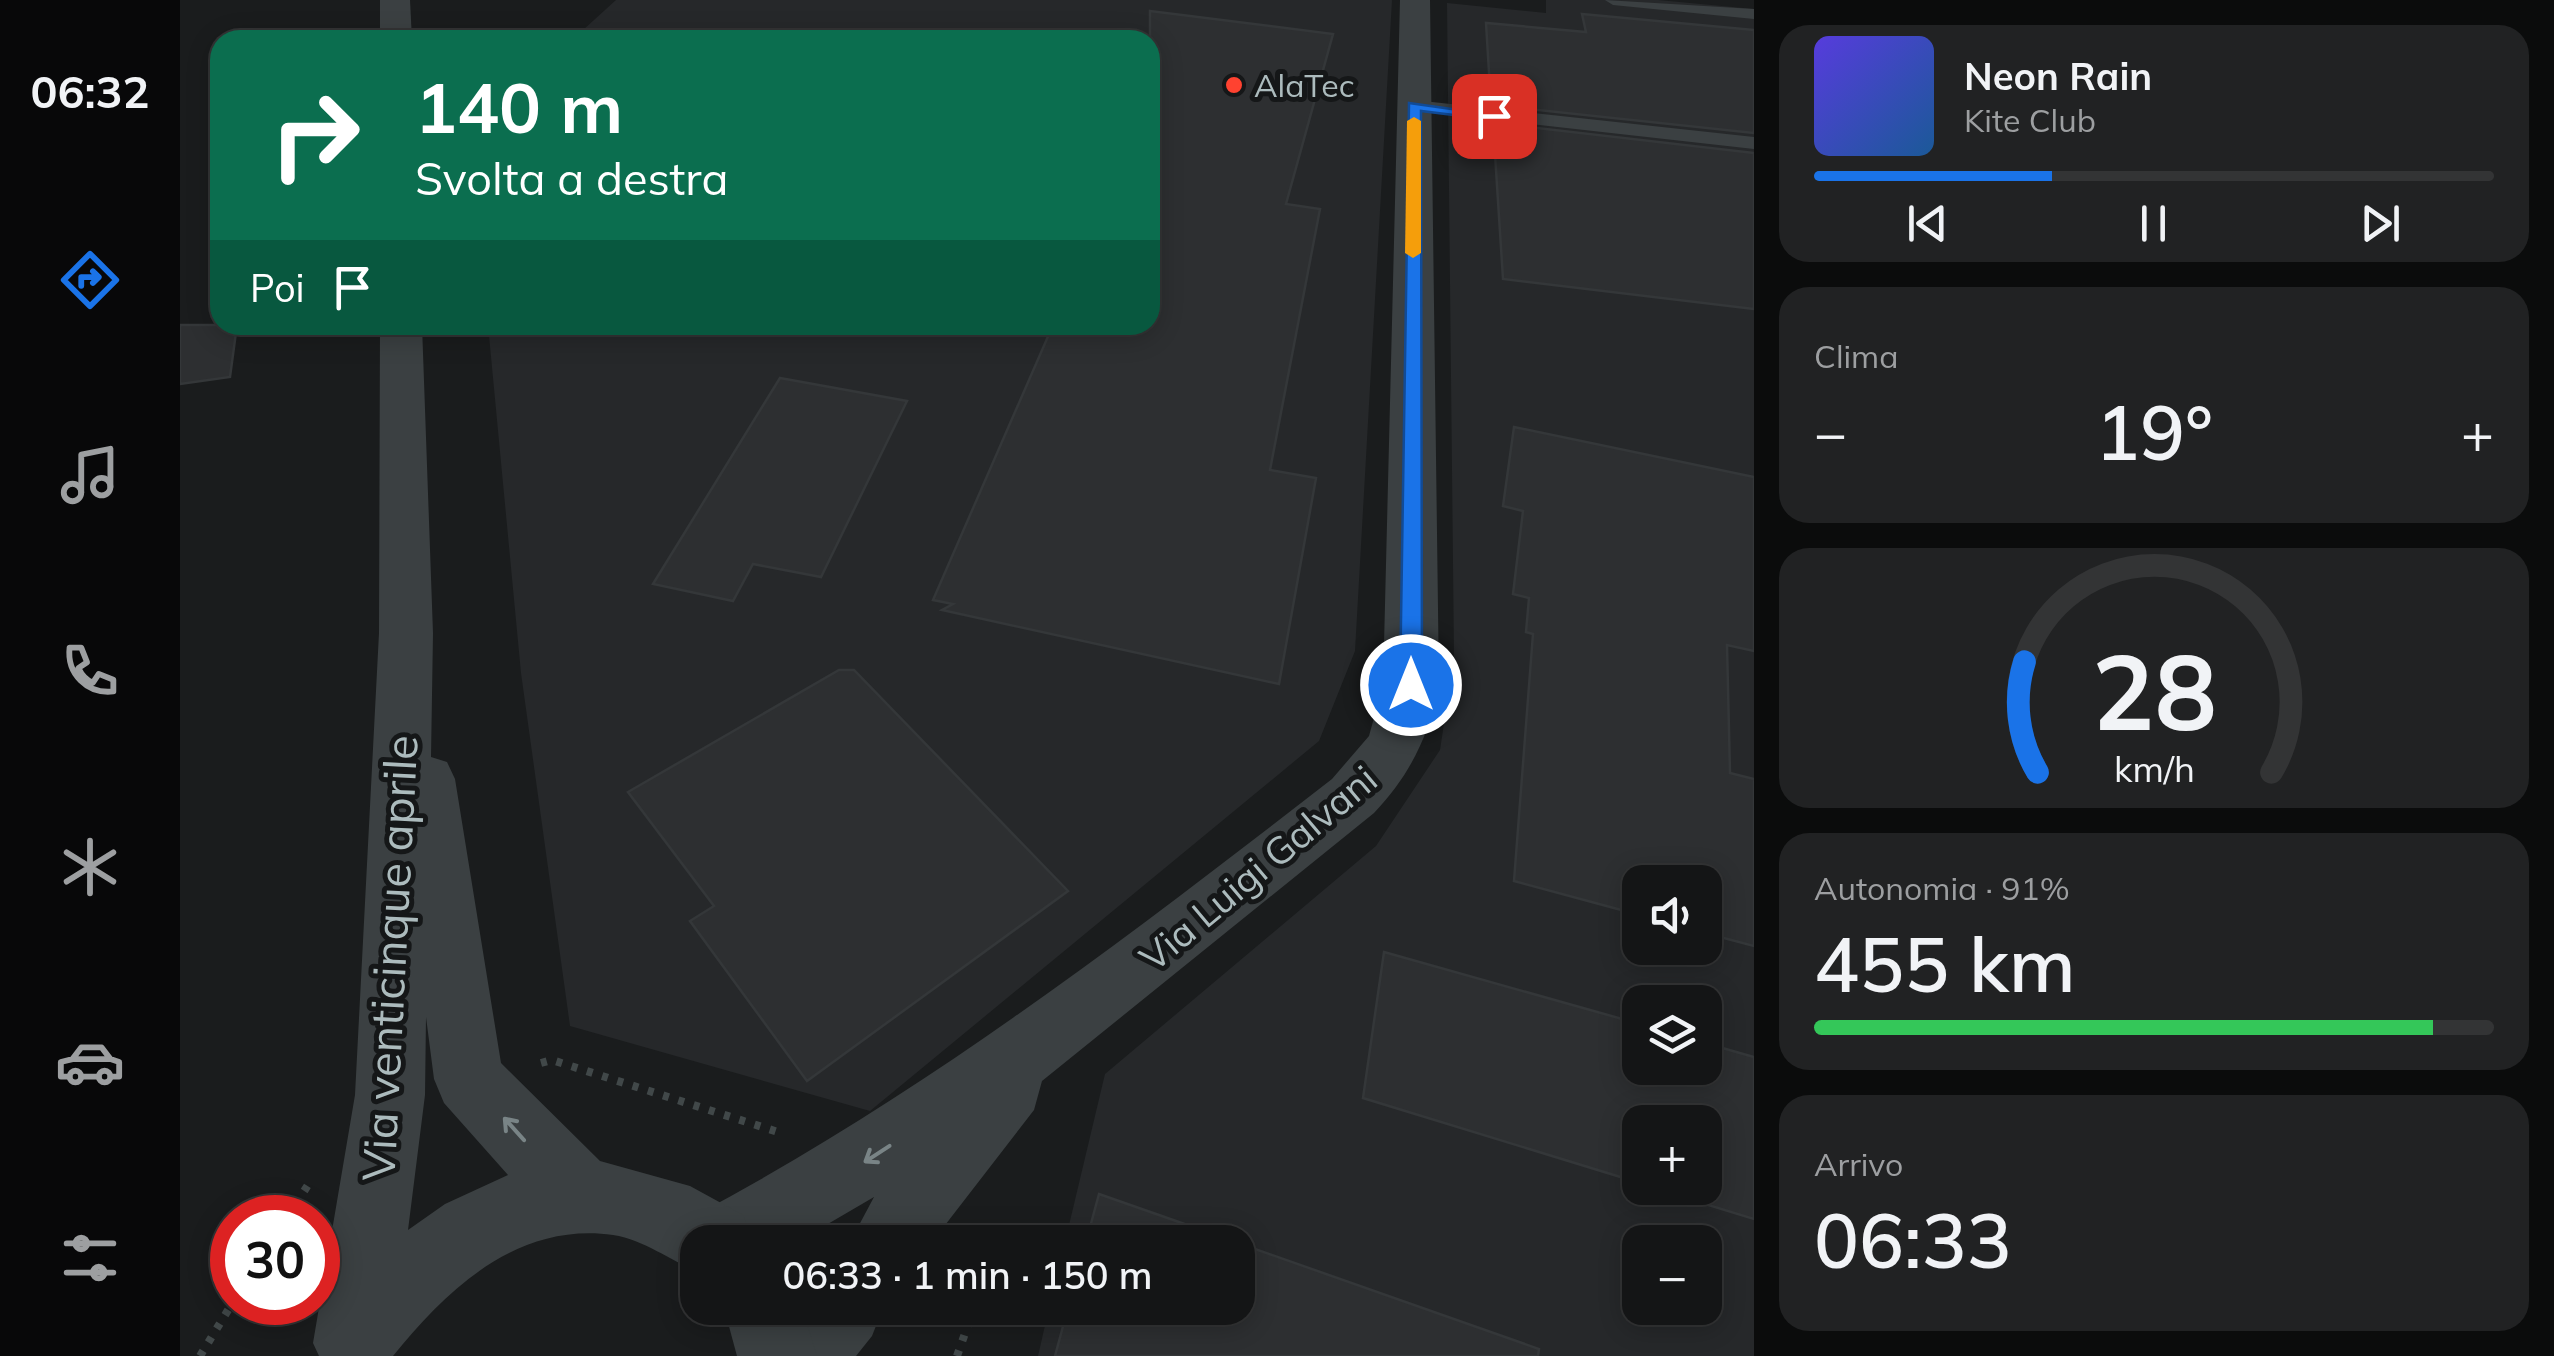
<!DOCTYPE html>
<html lang="it">
<meta charset="utf-8">
<style>
:root{--surface:#141516;--page:#212223;--text:#f1f3f6;--muted:#9d9fa1;--line:#333435;--accent:#1a73e8}
body{margin:0;font-family:Mulish,sans-serif;background:var(--page);color:var(--text);height:100vh;display:flex;flex-direction:column;font-size:38px;white-space:nowrap}
*{box-sizing:border-box;margin:0}
p{font-size:32px;color:var(--muted)}
.icon{flex:none;width:55px;height:55px;fill:none;stroke:currentColor;stroke-width:2;stroke-linecap:round;stroke-linejoin:round}
.map{position:relative;flex:1;overflow:hidden}
.panel{display:flex;flex-direction:column;gap:25px;padding:25px;background:#0b0c0c;width:800px}
.panel>*{flex:none}
.banner{position:absolute;left:30px;top:30px;width:950px;height:305px;border-radius:30px;box-shadow:0 5px 25px #0003,0 0 0 2px var(--line);background:#0b6e4f;color:#fff;overflow:hidden}
.controls{position:absolute;left:1442px;top:865px;display:grid;gap:20px}
.controls a{display:grid;place-items:center;width:100px;height:100px;border-radius:20px;background:var(--surface);box-shadow:0 5px 25px #0003,0 0 0 2px var(--line);font-size:50px}
.speed{position:absolute;left:30px;top:1195px;display:flex;gap:20px;font-size:50px;font-weight:700;text-align:center}
.speed>*{display:grid;place-content:center;width:130px;height:130px;border-radius:50%;background:var(--surface);box-shadow:0 5px 25px #0003,0 0 0 2px var(--line);line-height:1}
.speed .limit{border:15px solid #d22;background:#fff;color:#111}
.pin{position:absolute;display:grid;place-items:center;width:85px;height:85px;color:#fff;margin:-42px;border-radius:20px;box-shadow:0 5px 15px #0006}
.me{position:absolute;width:110px;margin:-55px;rotate:0deg;stroke-linejoin:round;filter:drop-shadow(0 0 8px #0008)}
.turn{display:flex;align-items:center;gap:35px;height:210px;padding:0 40px;font-size:45px}
.turn .icon{width:130px;height:130px;stroke-width:2.5}
.turn b{display:block;font-size:70px;line-height:85px}
.then{display:flex;align-items:center;height:95px;padding:0 40px;background:#0003;gap:20px;font-size:38px}
.big{font-size:75px;font-weight:600;line-height:1.1}
.panel .tile{flex:1;display:flex;flex-direction:column;justify-content:center;gap:15px;min-width:0;padding:0 35px;border-radius:30px;background:var(--page)}
.panel .dial{align-items:center;gap:0}
.dial svg{height:260px;overflow:visible;fill:none;stroke:var(--line);stroke-width:7;stroke-linecap:round;text-anchor:middle}
.dial text{fill:var(--text);stroke:none}
.song{display:flex;align-items:center;gap:30px}
.cover{width:120px;height:120px;border-radius:15px;background:linear-gradient(135deg,hsl(250 70% 55%),hsl(210 70% 35%))}
.played{height:10px;border-radius:5px;background:linear-gradient(90deg,var(--accent) 35%,var(--line) 35%)}
.keys{display:flex;justify-content:space-around;direction:ltr}
.heat{display:flex;justify-content:space-between;align-items:center;font-size:55px;direction:ltr}
.charge{height:15px;border-radius:8px;background:linear-gradient(90deg,#34c759 91%,var(--line) 0)}
.trip{position:absolute;left:500px;top:1225px;width:575px;height:100px;border-radius:30px;background:var(--surface);box-shadow:0 5px 25px #0003,0 0 0 2px var(--line);font-weight:600;line-height:100px;text-align:center}
main{display:flex;flex:1;min-height:0}
.tabs{display:flex;flex-direction:column;width:180px;justify-content:space-around;align-items:center;background:#080809;color:var(--muted)}
.tabs .icon{width:70px;height:70px}
.tabs .current{color:var(--accent)}
.tabs b{font-size:45px;color:var(--text)}
.map>svg:first-child{display:block}
.built{fill:#26282a;fill-rule:evenodd}
.building{fill:#2d2f31;stroke:#343739;stroke-width:2.5}
.lines{fill:none;stroke-linecap:round;stroke-linejoin:round}
.path{stroke:#414849;stroke-width:8;stroke-dasharray:6 10;stroke-linecap:butt}
.service{fill:#3b4042;fill-rule:evenodd}
.minor{fill:#3b4042;fill-rule:evenodd}
.tertiary{fill:#3b4042;fill-rule:evenodd}
.oneway{stroke:#798486}
.route{fill:#1a73e8;stroke:#114b97;stroke-width:2.5}
.slow{fill:#f59e0b}
.poi-dot{fill:#ff4230;stroke:#151718;stroke-width:4}
.labels{text-anchor:middle;dominant-baseline:central;stroke-width:10;stroke-linejoin:round;paint-order:stroke}
.far-poi-label{font-size:32px;fill:#acbbbd;stroke:#151718;text-anchor:start}
.street-label{font-size:38px;fill:#acbbbd;stroke:#151718}
.near-street-label{font-size:45px;fill:#acbbbd;stroke:#151718}
</style>
<main>
<nav class="tabs">
<b>06:32</b>
<svg class="icon current" aria-label="directions" viewBox="0 0 24 24"><path d="M12 3l9 9-9 9-9-9zM9 14v-3h6M13 9l2 2-2 2"/></svg>
<svg class="icon" aria-label="music" viewBox="0 0 24 24"><path d="M9 18V5l10-2v13"/><circle cx="6" cy="18" r="3"/><circle cx="16" cy="16" r="3"/></svg>
<svg class="icon" aria-label="phone" viewBox="0 0 24 24"><path d="M5 4h4l2 5-3 2q2 4 5 5l2-3 5 2v4C11 20 4 13 5 4z"/></svg>
<svg class="icon" aria-label="climate" viewBox="0 0 24 24"><path d="M12 3v18M4 7l16 10M4 17L20 7"/></svg>
<svg class="icon" aria-label="car" viewBox="0 0 24 24"><path d="M5 17H2v-5l4-1 3-4h7l3 4 3 1v5h-3M9 17h6M6 11h13"/><circle cx="7" cy="17" r="2"/><circle cx="17" cy="17" r="2"/></svg>
<svg class="icon" aria-label="filters" viewBox="0 0 24 24"><path d="M4 7h16M4 17h16"/><circle cx="9" cy="7" r="2"/><circle cx="15" cy="17" r="2"/></svg>
</nav>
<div class="map">
<svg width="1574" height="1356" viewBox="0 0 1574 1356">
<rect width="100%" height="100%" fill="#1a1c1d"/>
<g class="built">
<path d="M 436,0 L 1212,0 L 1175,651 L 1139,741 L 690,1111 L 390,1026 L 341,673 L 308,325 L 970,325 L 970,40 L 392,40 Z"/>
<path d="M 1366,0 L 1478,0 L 1574,9 L 1574,1356 L 858,1356 L 869,1308 L 1058,1308 L 1058,1242 L 885,1242 L 925,1074 L 1196,846 L 1260,750 L 1274,657 L 1267,3 L 1366,13 ZM 1460,882 L 1525,882 L 1525,948 L 1460,948 ZM 1460,1002 L 1525,1002 L 1525,1068 L 1460,1068 ZM 1460,1122 L 1525,1122 L 1525,1188 L 1460,1188 ZM 1460,1242 L 1525,1242 L 1525,1308 L 1460,1308 Z"/>
</g>
<g class="building">
<path d="M 970,11 L 1153,34 L 1106,204 L 1140,209 L 1090,470 L 1136,478 L 1099,684 L 762,610 L 773,604 L 753,600 L 873,325 L 970,325 Z"/>
<path d="M 1402,14 L 1574,30 L 1574,133 L 1311,105 L 1306,23 L 1406,32 Z"/>
<path d="M 1313,123 L 1574,153 L 1574,309 L 1323,279 Z"/>
<path d="M 0,325 L 57,325 L 50,377 L 0,384 Z"/>
<path d="M 600,378 L 727,401 L 641,577 L 573,564 L 553,601 L 473,584 Z"/>
<path d="M 1334,427 L 1574,477 L 1574,651 L 1547,645 L 1550,773 L 1574,779 L 1574,946 L 1525,933 L 1525,882 L 1460,882 L 1460,915 L 1334,881 L 1353,634 L 1346,632 L 1349,598 L 1333,594 L 1343,511 L 1323,506 Z"/>
<path d="M 659,670 L 674,670 L 888,891 L 627,1081 L 510,921 L 534,906 L 448,792 Z"/>
<path d="M 1204,952 L 1460,1024 L 1460,1068 L 1525,1068 L 1525,1043 L 1574,1057 L 1574,1219 L 1473,1188 L 1525,1188 L 1525,1122 L 1460,1122 L 1460,1183 L 1183,1098 Z"/>
<path d="M 919,1194 L 1056,1242 L 906,1242 Z"/>
<path d="M 1058,1243 L 1359,1349 L 1358,1356 L 875,1356 L 888,1308 L 1058,1308 Z"/>
</g>
<g class="lines">
<g class="path">
<path d="M 361,1063 L 372,1060 L 598,1132"/>
<path d="M 107,1218 L 128,1185"/>
<path d="M 20,1356 L 53,1302"/>
<path d="M 777,1356 L 794,1308"/>
</g>
<g class="service">
<path d="M 1425,0 L 1574,9 L 1574,19 L 1433,5 Z"/>
<path d="M 1234,100 L 1574,137 L 1574,149 L 1227,110 L 1227,102 Z"/>
</g>
<g class="minor">
<path d="M 1220,0 L 1250,0 L 1259,685 C 1249,736 1230,775 1194,813 L 862,1081 L 854,1110 L 752,1242 L 670,1242 L 694,1197 L 617,1242 L 518,1242 L 516,1269 L 505,1242 L 516,1215 C 745,1093 948,937 1152,779 L 1189,736 L 1203,685 Z"/>
<path d="M 614,1308 L 703,1308 L 692,1336 L 676,1356 L 586,1356 L 598,1328 Z"/>
</g>
<g class="tertiary">
<path d="M 200,0 L 230,0 L 232,40 L 200,40 Z"/>
<path d="M 200,325 L 242,325 L 253,633 L 251,757 L 267,762 L 275,779 L 321,1063 L 420,1161 L 510,1186 L 563,1215 L 574,1242 L 518,1242 L 518,1272 C 489,1260 465,1240 433,1235 C 338,1222 268,1288 213,1356 L 139,1356 L 133,1343 L 175,1095 L 199,633 ZM 246,1017 L 254,1079 L 264,1103 L 328,1175 L 265,1204 L 228,1230 L 245,1095 Z"/>
<path d="M 544,1308 L 622,1308 L 637,1356 L 557,1356 Z"/>
</g>
</g>
<defs><path id="oneway-shaft" d="M-6 0H5M1.5-3L5.5 0L1.5 3" fill="none" stroke-width="1.6" stroke-linecap="round" stroke-linejoin="round" transform="scale(2.5)"/></defs>
<g class="oneway">
<use href="#oneway-shaft" transform="translate(334 1129) rotate(-132)"/>
<use href="#oneway-shaft" transform="translate(697 1154) rotate(147)"/>
</g>
<path class="route" d="M 1229,103 L 1321,116 L 1314,120 L 1241,111 L 1242,685 L 1231,694 L 1220,685 Z"/>
<path class="slow" d="M 1234,117 L 1241,121 L 1241,253 L 1233,258 L 1225,253 L 1227,121 Z"/>
<circle class="poi-dot" cx="1054" cy="85" r="10"/>
<g class="labels">
<g class="far-poi-label">
<text x="1074" y="85">AlaTec</text>
</g>
<g class="street-label">
<text transform="translate(1078 868) rotate(-40)">Via Luigi Galvani</text>
</g>
<g class="near-street-label">
<text transform="translate(209 958) rotate(-87)">Via venticinque aprile</text>
</g>
</g>
</svg>
<div class="controls">
<a><svg class="icon" aria-label="sound" viewBox="0 0 24 24"><path d="M4 9h4l5-4v14l-5-4H4zM17 9q2 3 0 6"/></svg></a>
<a><svg class="icon" aria-label="layers" viewBox="0 0 24 24"><path d="M12 4l9 5-9 5-9-5zM3 14l9 5 9-5"/></svg></a>
<a>+</a>
<a>−</a>
</div>
<div class="speed"><div class="limit">30</div></div>
<div class="pin" style="left:1314px;top:116px;background:#d93025"><svg class="icon" aria-label="arrive" viewBox="0 0 24 24"><path d="M6 21V4h12l-3 4 3 4H6"/></svg></div>
<svg class="me" style="left:1231px;top:685px" viewBox="-20 -20 40 40"><circle r="17" fill="#1a73e8" stroke="#fff" stroke-width="3"/><path d="M0-11L8 9 0 5-8 9z" fill="#fff"/></svg>
<div class="trip">06:33 · 1 min · 150 m</div>
<div class="banner">
<div class="turn"><svg class="icon" aria-label="right" viewBox="0 0 24 24"><path d="M7 20v-9h11M14 6l5 5-5 5"/></svg><div><b>140 m</b>Svolta a destra</div></div>
<div class="then">Poi<svg class="icon" aria-label="arrive" viewBox="0 0 24 24"><path d="M6 21V4h12l-3 4 3 4H6"/></svg></div>
</div>
</div>
<section class="panel">
<div class="tile">
<div class="song"><i class="cover"></i><div><b>Neon Rain</b><p>Kite Club</p></div></div>
<div class="played"></div>
<div class="keys"><svg class="icon" aria-label="previous" viewBox="0 0 24 24"><path d="M18 5L8 12l10 7zM5 5v14"/></svg><svg class="icon" aria-label="pause" viewBox="0 0 24 24"><path d="M8 5v14M16 5v14"/></svg><svg class="icon" aria-label="next" viewBox="0 0 24 24"><path d="M6 5l10 7-10 7zM19 5v14"/></svg></div>
</div>
<div class="tile"><p>Clima</p>
<div class="heat"><a>−</a><b class="big">19°</b><a>+</a></div>
</div>
<div class="tile dial"><svg viewBox="0 0 100 80">
<path d="M14 69A42 42 0 1 1 86 69"/>
<path d="M14 69A42 42 0 0 1 10 35" stroke="#1a73e8"/>
<text x="50" y="56" font-size="32" font-weight="700">28</text>
<text x="50" y="72" font-size="11">km/h</text>
</svg></div>
<div class="tile"><p>Autonomia · 91%</p><b class="big">455 km</b><div class="charge"></div></div>
<div class="tile"><p>Arrivo</p><b class="big">06:33</b></div>
</section>
</main>
